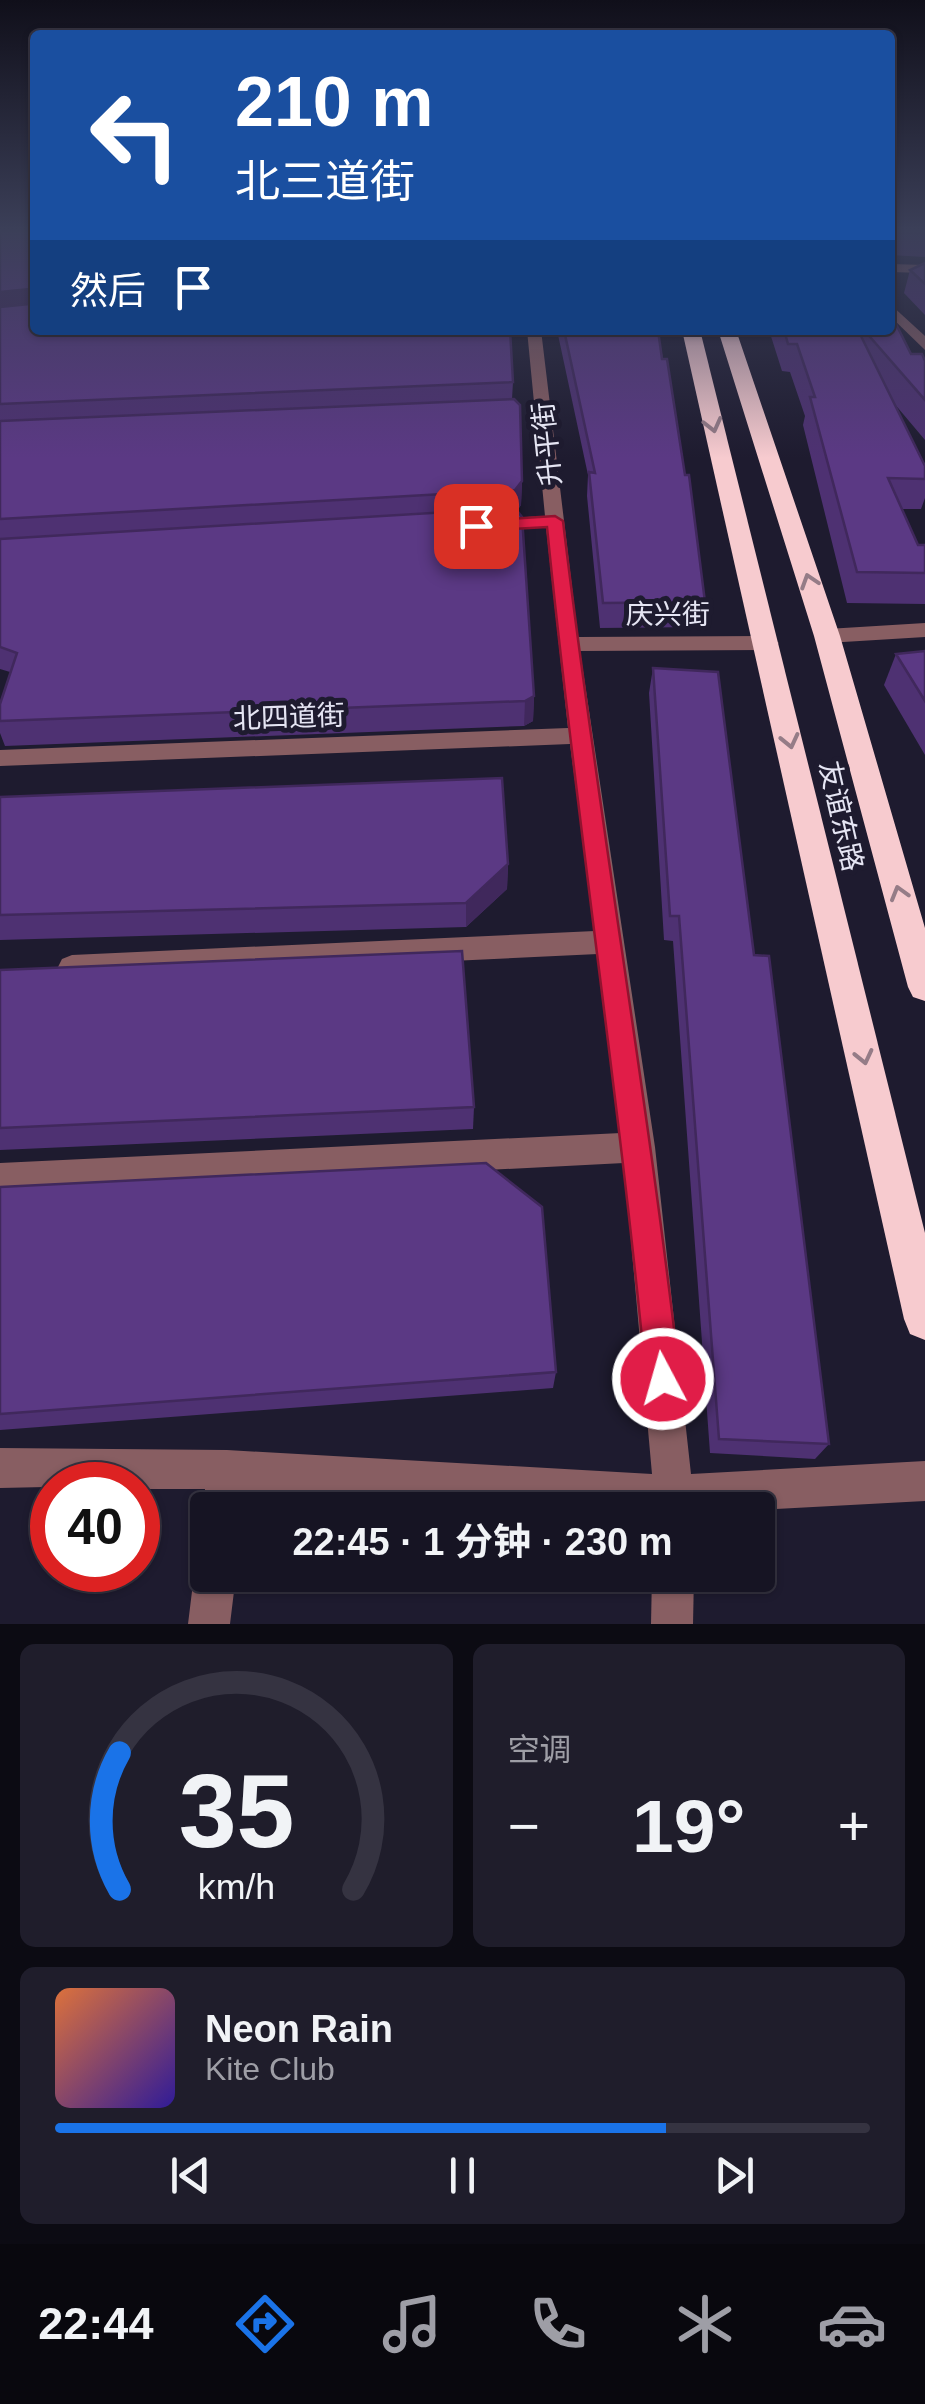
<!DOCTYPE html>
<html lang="zh">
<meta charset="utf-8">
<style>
:root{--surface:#161423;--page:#1f1d2b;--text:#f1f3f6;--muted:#9e9ea6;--line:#353341;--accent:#1a73e8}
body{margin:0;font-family:Arial,"Noto Sans SC",sans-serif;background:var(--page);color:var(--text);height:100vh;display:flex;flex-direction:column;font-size:38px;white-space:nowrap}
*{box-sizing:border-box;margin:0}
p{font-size:32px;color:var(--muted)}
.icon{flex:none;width:55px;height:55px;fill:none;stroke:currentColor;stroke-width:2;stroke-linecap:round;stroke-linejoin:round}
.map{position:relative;height:1624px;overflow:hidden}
.sheet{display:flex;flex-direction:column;gap:20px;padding:20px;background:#0c0b13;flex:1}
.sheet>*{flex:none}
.banner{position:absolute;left:30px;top:30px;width:865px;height:305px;border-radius:10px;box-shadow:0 2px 8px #0004,0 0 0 2px var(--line);background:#1a4fa0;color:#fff;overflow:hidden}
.speed{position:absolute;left:30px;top:1462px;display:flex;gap:20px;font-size:50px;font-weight:700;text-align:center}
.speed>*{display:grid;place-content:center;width:130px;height:130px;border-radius:50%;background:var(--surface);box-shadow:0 2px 8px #0004,0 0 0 2px var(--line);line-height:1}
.speed .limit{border:15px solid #d22;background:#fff;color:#111}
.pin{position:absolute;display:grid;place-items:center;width:85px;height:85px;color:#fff;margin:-42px;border-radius:20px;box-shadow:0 5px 15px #0006}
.me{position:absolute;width:110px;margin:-55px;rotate:354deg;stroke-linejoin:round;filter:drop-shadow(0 0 8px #0008)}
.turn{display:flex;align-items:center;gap:35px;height:210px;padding:0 40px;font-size:45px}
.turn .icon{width:130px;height:130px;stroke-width:2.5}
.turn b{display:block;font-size:70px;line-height:85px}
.then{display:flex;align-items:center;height:95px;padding:0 40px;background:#0003;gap:20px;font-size:38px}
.big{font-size:75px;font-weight:700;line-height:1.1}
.sheet .card{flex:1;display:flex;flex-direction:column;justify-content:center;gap:15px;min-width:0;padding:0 35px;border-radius:15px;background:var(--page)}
.sheet .dial{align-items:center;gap:0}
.dial svg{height:260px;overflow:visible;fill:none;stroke:var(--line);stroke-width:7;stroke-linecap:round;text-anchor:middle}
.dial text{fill:var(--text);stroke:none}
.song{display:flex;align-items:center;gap:30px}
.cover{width:120px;height:120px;border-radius:15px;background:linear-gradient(135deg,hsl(20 70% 55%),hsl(250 70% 35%))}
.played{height:10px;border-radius:5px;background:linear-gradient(90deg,var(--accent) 75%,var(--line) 75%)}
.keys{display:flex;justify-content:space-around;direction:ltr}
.heat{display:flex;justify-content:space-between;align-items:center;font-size:55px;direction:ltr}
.sheet .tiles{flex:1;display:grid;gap:20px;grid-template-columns:1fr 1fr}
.card:last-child{grid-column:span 2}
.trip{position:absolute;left:190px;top:1492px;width:585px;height:100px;border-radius:10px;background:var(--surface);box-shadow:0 2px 8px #0004,0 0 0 2px var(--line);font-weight:700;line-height:100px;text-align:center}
.tab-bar{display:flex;height:160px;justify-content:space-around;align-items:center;background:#09080e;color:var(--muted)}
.tab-bar .icon{width:70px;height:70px}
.tab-bar .active{color:var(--accent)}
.tab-bar b{font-size:45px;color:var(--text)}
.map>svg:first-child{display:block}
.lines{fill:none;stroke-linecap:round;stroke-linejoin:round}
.minor{fill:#885e62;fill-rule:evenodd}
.highway{fill:#f7cbcf;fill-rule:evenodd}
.wall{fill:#4e3172}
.shaded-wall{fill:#40285c}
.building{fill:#5b3984;stroke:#40285c;stroke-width:2.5}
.oneway{stroke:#957c87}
.route{fill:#e11d48;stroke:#92132f;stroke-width:2.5}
.labels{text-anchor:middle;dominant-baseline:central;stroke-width:10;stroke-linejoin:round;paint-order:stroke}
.street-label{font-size:28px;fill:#e5e5f3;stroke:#1e1b2f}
</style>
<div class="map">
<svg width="925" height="1624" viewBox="0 0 925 1624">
<rect width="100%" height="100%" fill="#1e1b2f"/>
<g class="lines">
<g class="minor">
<path d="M 890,264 L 925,265 L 925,273 L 890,272 Z"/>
<path d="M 890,304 L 925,336 L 925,350 L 890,316 Z"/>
<path d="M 527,330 L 541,330 L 578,637 L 768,636 L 779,643 L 768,650 L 580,651 L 655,1147 L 691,1474 L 925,1461 L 925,1501 L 758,1510 L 591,1510 L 244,1490 L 242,1510 L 208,1510 L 208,1523 L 202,1510 L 205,1489 L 138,1489 L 138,1485 L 0,1488 L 0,1448 L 227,1450 L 652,1474 L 624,1163 L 0,1195 L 0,1163 L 621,1133 L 598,954 L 72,979 L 62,975 L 58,967 L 62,959 L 72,955 L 595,931 L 570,744 L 0,766 L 0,750 L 568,728 L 546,527 L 490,531 L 481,525 L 490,519 L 545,516 Z"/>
<path d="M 925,623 L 925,637 L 827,643 L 816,636 L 827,629 Z"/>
<path d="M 208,1557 L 208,1575 L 236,1575 L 230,1624 L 188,1624 L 194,1575 L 200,1560 Z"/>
<path d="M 652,1575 L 694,1575 L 693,1624 L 651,1624 Z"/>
</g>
<g class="highway">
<path d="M 682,330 L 700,330 L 925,1233 L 925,1340 L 910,1334 L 904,1319 Z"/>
<path d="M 718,330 L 736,330 L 840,636 L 925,928 L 925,1001 L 913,997 L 908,987 L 814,636 Z"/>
</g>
</g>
<g class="wall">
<path d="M 0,231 L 513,382 L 512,399 L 522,481 L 521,505 L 517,511 L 534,696 L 533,721 L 524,726 L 5,746 L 0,733 L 0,704 L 10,672 L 0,669 Z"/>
<path d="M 890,231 L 925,231 L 925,257 L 890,255 Z"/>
<path d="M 925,263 L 925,315 L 904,293 L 910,270 Z"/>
<path d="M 557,330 L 658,330 L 705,602 L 700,627 L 600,628 L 587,496 L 588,475 Z"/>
<path d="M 769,330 L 890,330 L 911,354 L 925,361 L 925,440 L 893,402 L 925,466 L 925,498 L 921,509 L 902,509 L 918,545 L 925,545 L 925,604 L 847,603 L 803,425 L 805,416 L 790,372 L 782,371 Z"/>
<path d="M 925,651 L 925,755 L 884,685 L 896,654 Z"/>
<path d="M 653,668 L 754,955 L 829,1444 L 815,1459 L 710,1453 L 673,941 L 664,940 L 649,693 Z"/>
<path d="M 0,797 L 508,864 L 507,889 L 466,927 L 0,940 Z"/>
<path d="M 0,970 L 474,1107 L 473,1129 L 0,1150 Z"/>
<path d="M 0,1187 L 556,1372 L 553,1388 L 0,1430 Z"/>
</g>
<g class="shaded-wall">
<path d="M 29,289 L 35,310 L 0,314 L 0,292 Z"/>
<path d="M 522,481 L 521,505 L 514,514 L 515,490 Z"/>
<path d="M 534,696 L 533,721 L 524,726 L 525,701 Z"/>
<path d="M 508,864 L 507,889 L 466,927 L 466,903 Z"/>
</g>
<g class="building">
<path d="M 0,231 L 35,231 L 35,330 L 510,330 L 513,382 L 0,404 L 0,307 L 29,304 L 33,301 L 29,289 L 0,292 Z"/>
<path d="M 890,231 L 925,231 L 925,234 L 890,232 Z"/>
<path d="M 925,263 L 925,284 L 910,270 Z"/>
<path d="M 890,316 L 892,316 L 911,354 L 922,354 L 925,361 L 925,400 L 864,330 L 890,330 Z"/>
<path d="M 564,330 L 658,330 L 662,359 L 667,359 L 685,475 L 689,475 L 705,602 L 603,603 L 589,472 L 595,473 Z"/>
<path d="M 784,330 L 862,330 L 859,332 L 925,466 L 925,479 L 888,478 L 918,545 L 925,545 L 925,573 L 857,572 L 810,397 L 815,397 L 797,344 L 788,344 Z"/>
<path d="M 514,399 L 520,405 L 522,481 L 515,490 L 0,519 L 0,421 Z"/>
<path d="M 515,508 L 522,517 L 534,696 L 525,701 L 0,721 L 0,704 L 17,653 L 0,647 L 0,539 Z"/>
<path d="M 925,651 L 925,701 L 896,654 Z"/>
<path d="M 653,668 L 718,672 L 754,955 L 769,956 L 829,1444 L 719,1439 L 679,916 L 670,916 Z"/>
<path d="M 502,778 L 508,864 L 466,903 L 0,915 L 0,797 Z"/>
<path d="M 462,951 L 474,1107 L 0,1128 L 0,970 Z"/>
<path d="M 486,1163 L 542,1207 L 556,1372 L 0,1414 L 0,1187 Z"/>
</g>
<defs><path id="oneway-chevron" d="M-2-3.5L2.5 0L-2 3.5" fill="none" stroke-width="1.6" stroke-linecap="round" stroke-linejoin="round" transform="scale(2.5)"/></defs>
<g class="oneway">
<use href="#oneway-chevron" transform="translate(713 425) rotate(76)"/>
<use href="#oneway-chevron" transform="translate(809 581) rotate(-108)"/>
<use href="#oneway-chevron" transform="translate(790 741) rotate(77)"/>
<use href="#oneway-chevron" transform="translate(899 893) rotate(-106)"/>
<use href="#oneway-chevron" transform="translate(864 1057) rotate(77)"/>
</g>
<linearGradient id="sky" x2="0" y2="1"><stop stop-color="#100f1a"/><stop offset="0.5" stop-color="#3b3f58"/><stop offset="1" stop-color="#3b3f58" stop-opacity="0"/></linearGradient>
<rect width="925" height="458" fill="url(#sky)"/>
<path class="route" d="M 555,516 L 563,521 C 597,808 647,1092 680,1379 L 675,1391 L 663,1396 L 651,1391 L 646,1379 C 619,1094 575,811 547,527 L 476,531 L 467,526 L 476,521 Z"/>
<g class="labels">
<g class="street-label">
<text transform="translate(547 444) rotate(-96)">升平街</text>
<text x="668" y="614">庆兴街</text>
<text transform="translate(289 717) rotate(-2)">北四道街</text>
<text transform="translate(841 816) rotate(77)">友谊东路</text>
</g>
</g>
</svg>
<div class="speed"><div class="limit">40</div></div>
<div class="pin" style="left:476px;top:526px;background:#d93025"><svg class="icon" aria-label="arrive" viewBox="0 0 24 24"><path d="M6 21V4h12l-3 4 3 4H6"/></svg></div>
<svg class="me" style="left:663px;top:1379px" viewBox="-20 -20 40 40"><circle r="17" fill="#e11d48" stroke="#fff" stroke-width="3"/><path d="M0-11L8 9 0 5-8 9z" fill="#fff"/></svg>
<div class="trip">22:45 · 1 分钟 · 230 m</div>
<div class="banner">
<div class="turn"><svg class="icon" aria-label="left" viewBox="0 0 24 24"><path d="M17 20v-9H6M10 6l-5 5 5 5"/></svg><div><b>210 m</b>北三道街</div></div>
<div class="then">然后<svg class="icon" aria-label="arrive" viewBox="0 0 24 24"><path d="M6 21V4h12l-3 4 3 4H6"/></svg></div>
</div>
</div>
<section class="sheet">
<div class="tiles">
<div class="card dial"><svg viewBox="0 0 100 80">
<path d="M14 69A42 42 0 1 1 86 69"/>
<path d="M14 69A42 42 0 0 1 14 27" stroke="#1a73e8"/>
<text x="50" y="56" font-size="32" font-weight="700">35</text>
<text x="50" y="72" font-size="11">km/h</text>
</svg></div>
<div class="card"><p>空调</p>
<div class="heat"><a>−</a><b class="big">19°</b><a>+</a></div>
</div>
<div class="card">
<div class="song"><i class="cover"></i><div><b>Neon Rain</b><p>Kite Club</p></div></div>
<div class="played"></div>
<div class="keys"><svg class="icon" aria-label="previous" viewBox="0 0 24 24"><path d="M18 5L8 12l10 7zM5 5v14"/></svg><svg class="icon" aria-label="pause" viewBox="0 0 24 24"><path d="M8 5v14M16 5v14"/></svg><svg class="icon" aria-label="next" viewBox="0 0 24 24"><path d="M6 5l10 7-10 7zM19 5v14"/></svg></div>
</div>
</div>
</section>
<nav class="tab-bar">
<b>22:44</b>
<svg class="icon active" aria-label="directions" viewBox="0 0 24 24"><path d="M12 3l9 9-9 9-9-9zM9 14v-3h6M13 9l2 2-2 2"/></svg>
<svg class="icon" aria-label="music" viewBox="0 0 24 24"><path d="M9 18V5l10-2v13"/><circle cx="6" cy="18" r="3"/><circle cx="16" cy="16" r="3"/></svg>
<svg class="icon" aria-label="phone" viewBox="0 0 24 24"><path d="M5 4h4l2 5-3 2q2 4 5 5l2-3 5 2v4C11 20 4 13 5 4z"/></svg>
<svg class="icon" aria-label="climate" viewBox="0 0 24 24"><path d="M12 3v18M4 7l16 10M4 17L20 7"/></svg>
<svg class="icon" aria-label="car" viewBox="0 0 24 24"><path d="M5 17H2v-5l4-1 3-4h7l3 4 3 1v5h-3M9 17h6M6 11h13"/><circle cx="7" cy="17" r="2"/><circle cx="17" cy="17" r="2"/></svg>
</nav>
